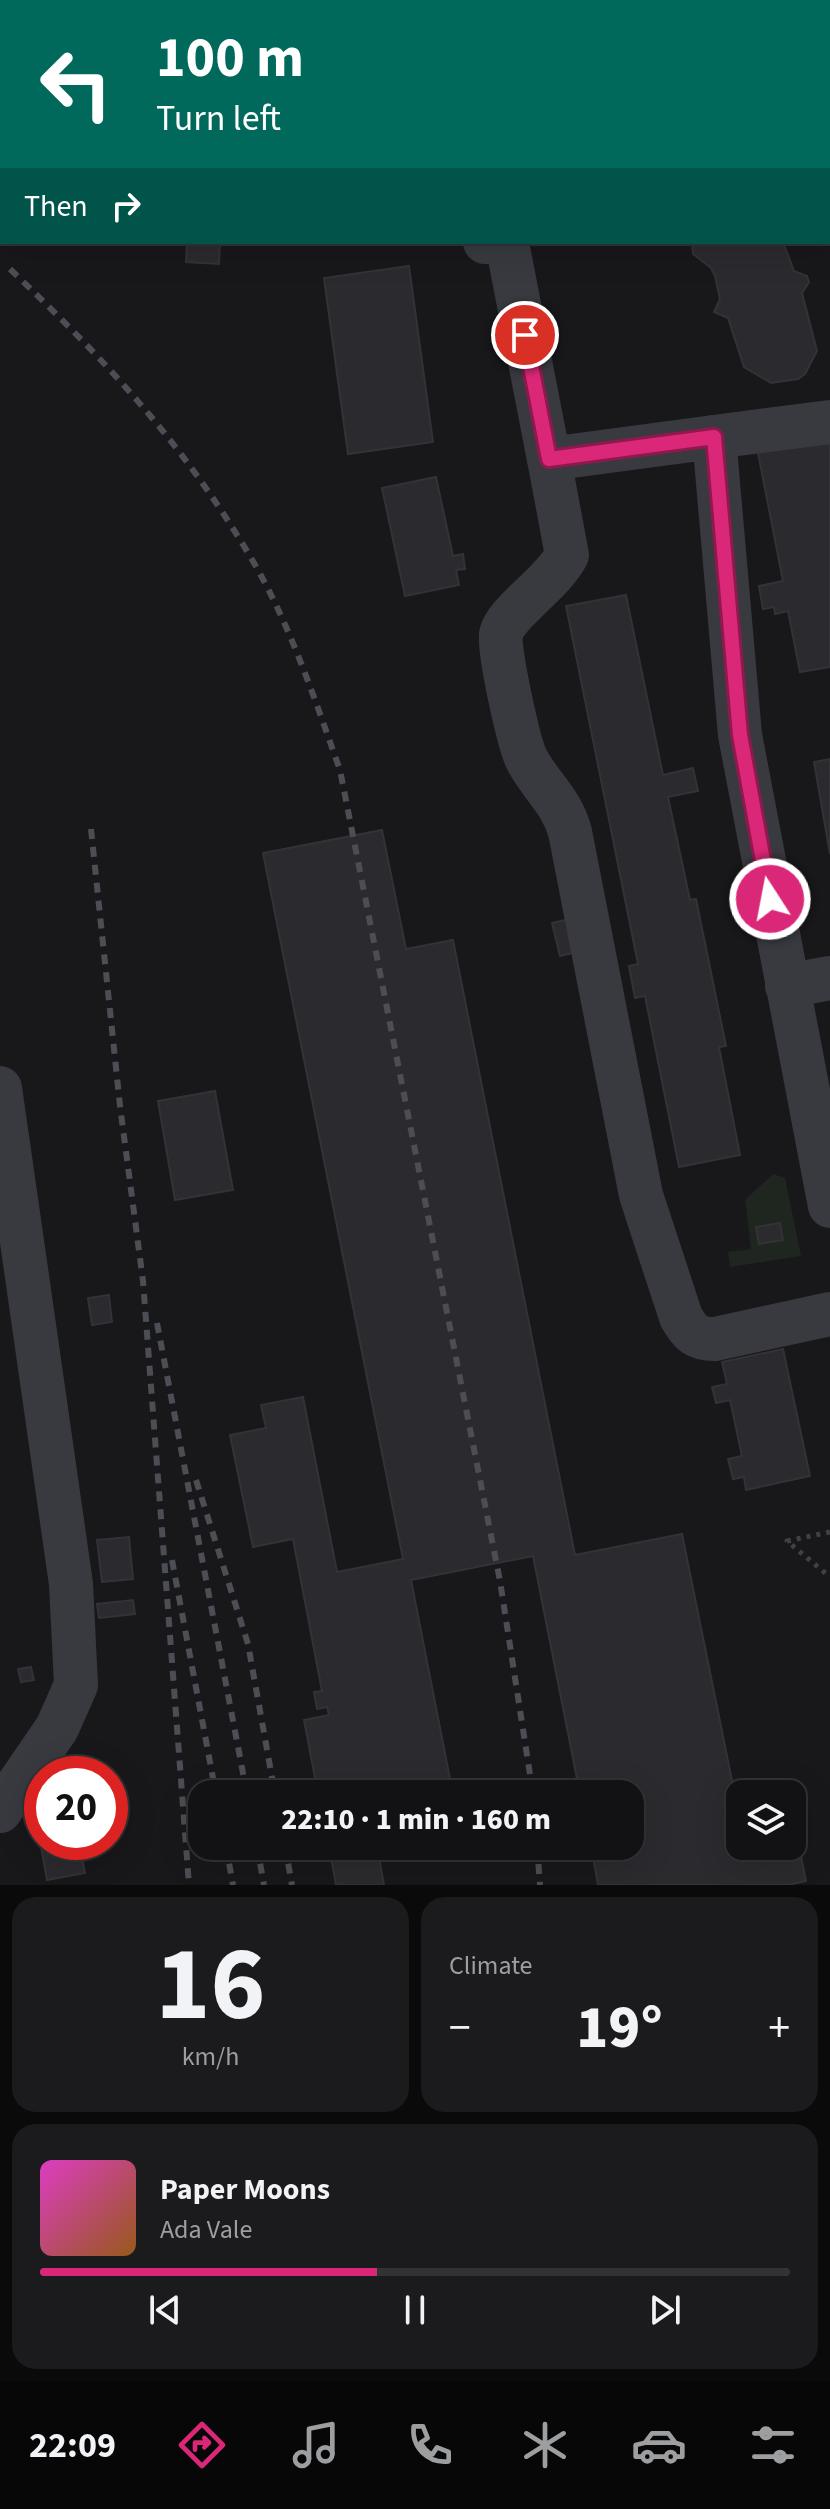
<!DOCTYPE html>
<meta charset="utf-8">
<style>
:root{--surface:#121214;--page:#1b1b1d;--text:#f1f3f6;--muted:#9c9ea0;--line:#313234;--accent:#db2777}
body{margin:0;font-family:"Source Sans 3",sans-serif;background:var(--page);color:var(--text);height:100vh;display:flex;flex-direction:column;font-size:30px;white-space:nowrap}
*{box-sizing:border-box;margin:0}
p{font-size:26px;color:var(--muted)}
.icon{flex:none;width:44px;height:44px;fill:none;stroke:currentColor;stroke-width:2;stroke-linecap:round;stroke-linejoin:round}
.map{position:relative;height:1885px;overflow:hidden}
.drawer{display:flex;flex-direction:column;gap:12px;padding:12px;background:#0a0a0b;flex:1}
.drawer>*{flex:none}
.banner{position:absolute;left:0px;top:0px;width:830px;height:244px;box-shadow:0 8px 32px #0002,0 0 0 2px var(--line);background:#00695c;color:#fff;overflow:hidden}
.buttons{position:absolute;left:726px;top:1780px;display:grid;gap:16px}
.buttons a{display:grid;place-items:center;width:80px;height:80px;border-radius:16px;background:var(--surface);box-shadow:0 8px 32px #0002,0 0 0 2px var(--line);font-size:40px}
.speed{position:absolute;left:24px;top:1756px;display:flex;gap:16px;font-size:40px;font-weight:700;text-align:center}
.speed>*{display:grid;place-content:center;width:104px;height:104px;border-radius:50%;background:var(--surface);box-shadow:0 8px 32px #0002,0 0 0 2px var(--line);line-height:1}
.speed .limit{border:12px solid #d22;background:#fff;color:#111}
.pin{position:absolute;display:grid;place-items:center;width:68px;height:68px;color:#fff;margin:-34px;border:4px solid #fff;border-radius:50%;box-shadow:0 2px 8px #0007}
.me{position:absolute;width:88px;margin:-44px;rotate:349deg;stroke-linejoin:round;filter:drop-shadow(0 0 6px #0008)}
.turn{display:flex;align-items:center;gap:28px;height:168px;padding:0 24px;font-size:36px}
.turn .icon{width:104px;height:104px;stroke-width:2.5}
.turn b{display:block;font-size:56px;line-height:68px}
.then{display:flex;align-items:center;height:76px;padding:0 24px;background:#0003;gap:16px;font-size:30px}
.big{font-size:60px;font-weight:800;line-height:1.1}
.drawer .widget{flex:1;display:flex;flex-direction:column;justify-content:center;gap:12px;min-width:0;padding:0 28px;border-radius:24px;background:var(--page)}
.drawer .dial{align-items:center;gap:0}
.dial b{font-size:104px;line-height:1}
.song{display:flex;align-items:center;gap:24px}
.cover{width:96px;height:96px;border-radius:12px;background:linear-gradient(135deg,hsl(310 70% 55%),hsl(30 70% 35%))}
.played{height:8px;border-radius:4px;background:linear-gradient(90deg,var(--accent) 45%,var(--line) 45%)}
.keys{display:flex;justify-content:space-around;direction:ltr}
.heat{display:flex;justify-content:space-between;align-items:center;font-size:44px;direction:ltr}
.drawer .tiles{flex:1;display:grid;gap:12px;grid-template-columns:1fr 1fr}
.widget:last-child{grid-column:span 2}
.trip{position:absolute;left:188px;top:1780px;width:456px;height:80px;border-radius:24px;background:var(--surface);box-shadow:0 8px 32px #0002,0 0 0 2px var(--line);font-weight:800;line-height:80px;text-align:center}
.dock{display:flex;height:128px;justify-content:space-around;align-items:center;background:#070708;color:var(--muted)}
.dock .icon{width:56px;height:56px}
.dock .on{color:var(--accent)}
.dock b{font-size:36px;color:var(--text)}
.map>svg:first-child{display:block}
.green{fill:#1e261f}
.building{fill:#2b2b2f;stroke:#323237;stroke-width:2}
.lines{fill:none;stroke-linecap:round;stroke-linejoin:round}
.path{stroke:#3f4147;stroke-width:5;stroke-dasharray:4 6;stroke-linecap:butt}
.minor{stroke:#393a40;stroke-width:44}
.rail{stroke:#4c4e55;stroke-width:6;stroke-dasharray:10 8;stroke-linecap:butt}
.route-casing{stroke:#8e194d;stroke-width:20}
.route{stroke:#db2777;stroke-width:14}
</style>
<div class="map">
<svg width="830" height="1885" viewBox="0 0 830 1885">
<rect width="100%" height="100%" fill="#18181b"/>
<path class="green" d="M 773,1174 L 785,1178 L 801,1256 L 730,1267 L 728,1252 L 751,1249 L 745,1200 Z"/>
<g class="building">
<path d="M 187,242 L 220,242 L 219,264 L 186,262 Z"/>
<path d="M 692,242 L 783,242 L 794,271 L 807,276 L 809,282 L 802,293 L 817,351 L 805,374 L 798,379 L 771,383 L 744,367 L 728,318 L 714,312 L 720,299 L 715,276 L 711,268 L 693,254 Z"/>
<path d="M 409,266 L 433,442 L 348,454 L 324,278 Z"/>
<path d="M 830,429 L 830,667 L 800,672 L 788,611 L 775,614 L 774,607 L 763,609 L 759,586 L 783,581 L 756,443 Z"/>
<path d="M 436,477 L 453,556 L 463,554 L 465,569 L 456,570 L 459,585 L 405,596 L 382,488 Z"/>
<path d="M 626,595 L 663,775 L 693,768 L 698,791 L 668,797 L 690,900 L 696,899 L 726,1046 L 719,1047 L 740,1155 L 679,1167 L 645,996 L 635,998 L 629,966 L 638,964 L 566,606 Z"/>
<path d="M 830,759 L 830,854 L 814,762 Z"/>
<path d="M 382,830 L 406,949 L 453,940 L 575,1555 L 682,1534 L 740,1820 L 740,1846 L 792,1846 L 792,1812 L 806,1881 L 788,1885 L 598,1885 L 591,1846 L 630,1846 L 630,1794 L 580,1794 L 533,1556 L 411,1580 L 453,1794 L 318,1794 L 304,1720 L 329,1715 L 327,1707 L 317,1709 L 314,1692 L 322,1691 L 293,1539 L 253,1547 L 230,1435 L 266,1428 L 261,1405 L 303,1397 L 337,1572 L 403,1559 L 263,853 Z"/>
<path d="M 583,916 L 573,953 L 560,956 L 552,923 Z"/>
<path d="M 215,1091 L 233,1190 L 175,1200 L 158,1101 Z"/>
<path d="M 780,1223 L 783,1240 L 759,1244 L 756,1227 Z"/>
<path d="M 109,1295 L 112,1322 L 92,1325 L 88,1298 Z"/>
<path d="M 783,1349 L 810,1476 L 746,1490 L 744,1477 L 733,1479 L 728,1459 L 742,1456 L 730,1400 L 716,1403 L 712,1387 L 727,1384 L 722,1362 Z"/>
<path d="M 129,1537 L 133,1579 L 102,1582 L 97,1540 Z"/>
<path d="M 133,1600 L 135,1614 L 99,1618 L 97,1604 Z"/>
<path d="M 31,1667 L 34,1680 L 21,1682 L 18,1669 Z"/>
<path d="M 40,1841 L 54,1842 L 56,1852 L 80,1848 L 85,1873 L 47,1880 Z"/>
<path d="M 329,1846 L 440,1846 L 379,1858 L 384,1885 L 336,1885 Z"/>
</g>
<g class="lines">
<path class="path" d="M 830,1532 L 787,1541 L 830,1577"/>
<g class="minor">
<path d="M 0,136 L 2,138"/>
<path d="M 828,193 L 830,197"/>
<path d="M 485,242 L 507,243 L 549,459 L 714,437 L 740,735 L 830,1206"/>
<path d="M 714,437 L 830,422"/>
<path d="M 549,459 L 567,555 C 552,584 506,612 501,634 C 498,649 519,745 527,760 C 542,788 561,800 570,832 L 641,1195 L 681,1317 C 690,1333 696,1339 715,1339 L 830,1314"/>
<path d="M 787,986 L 830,978"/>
<path d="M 0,1088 L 71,1584 L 76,1685 L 57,1728 L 0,1811"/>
</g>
<g class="rail">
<path d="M 10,269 C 107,362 185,445 254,563 C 291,627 315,700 340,770 L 500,1581 L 533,1794"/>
<path d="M 91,829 L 120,1106 L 143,1281 L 189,1885"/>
<path d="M 157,1323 L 247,1794"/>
<path d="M 196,1480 L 248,1644 L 275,1794"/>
<path d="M 172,1560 L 216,1794"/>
<path d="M 226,1846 L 233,1885"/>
<path d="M 257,1846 L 264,1885"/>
<path d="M 285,1846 L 292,1885"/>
<path d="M 537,1846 L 540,1885"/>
</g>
</g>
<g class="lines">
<defs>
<path id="route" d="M 525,335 L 549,459 L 714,437 L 740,735 L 770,899"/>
</defs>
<use href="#route" class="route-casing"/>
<use href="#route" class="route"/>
</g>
</svg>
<div class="buttons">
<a><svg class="icon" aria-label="layers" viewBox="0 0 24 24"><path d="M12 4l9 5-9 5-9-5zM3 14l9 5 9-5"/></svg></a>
</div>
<div class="speed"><div class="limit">20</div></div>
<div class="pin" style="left:525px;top:335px;background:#d93025"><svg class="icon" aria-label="arrive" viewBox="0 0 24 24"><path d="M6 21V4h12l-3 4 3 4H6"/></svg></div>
<svg class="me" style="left:770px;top:899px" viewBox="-20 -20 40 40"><circle r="17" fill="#db2777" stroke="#fff" stroke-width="3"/><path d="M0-11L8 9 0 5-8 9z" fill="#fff"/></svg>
<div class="trip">22:10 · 1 min · 160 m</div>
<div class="banner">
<div class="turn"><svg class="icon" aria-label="left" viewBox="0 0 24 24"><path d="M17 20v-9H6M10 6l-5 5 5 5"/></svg><div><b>100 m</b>Turn left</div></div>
<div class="then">Then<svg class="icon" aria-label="right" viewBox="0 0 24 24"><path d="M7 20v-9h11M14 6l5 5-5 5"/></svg></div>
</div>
</div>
<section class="drawer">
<div class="tiles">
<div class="widget dial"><b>16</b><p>km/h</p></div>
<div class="widget"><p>Climate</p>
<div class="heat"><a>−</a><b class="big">19°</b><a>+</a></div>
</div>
<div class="widget">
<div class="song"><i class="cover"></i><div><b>Paper Moons</b><p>Ada Vale</p></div></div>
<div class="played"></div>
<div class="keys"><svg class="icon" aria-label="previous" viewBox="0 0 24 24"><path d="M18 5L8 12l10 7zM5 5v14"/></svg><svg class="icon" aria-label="pause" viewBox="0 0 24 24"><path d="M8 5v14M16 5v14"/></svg><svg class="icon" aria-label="next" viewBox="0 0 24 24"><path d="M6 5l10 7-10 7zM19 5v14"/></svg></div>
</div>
</div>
</section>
<nav class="dock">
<b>22:09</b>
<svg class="icon on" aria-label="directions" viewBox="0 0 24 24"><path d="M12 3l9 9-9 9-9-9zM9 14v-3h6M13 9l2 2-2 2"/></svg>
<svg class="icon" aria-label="music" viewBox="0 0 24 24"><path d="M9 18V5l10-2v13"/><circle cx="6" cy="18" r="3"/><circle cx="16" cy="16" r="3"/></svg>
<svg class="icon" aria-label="phone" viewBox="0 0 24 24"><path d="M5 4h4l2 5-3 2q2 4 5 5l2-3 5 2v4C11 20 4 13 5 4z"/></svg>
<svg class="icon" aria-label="climate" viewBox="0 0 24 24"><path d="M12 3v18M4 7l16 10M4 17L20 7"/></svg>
<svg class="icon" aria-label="car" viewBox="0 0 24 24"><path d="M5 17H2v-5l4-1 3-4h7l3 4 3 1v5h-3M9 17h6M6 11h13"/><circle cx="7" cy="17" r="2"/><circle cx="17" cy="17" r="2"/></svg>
<svg class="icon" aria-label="filters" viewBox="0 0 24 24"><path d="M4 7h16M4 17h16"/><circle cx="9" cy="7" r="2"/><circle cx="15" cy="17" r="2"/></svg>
</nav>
